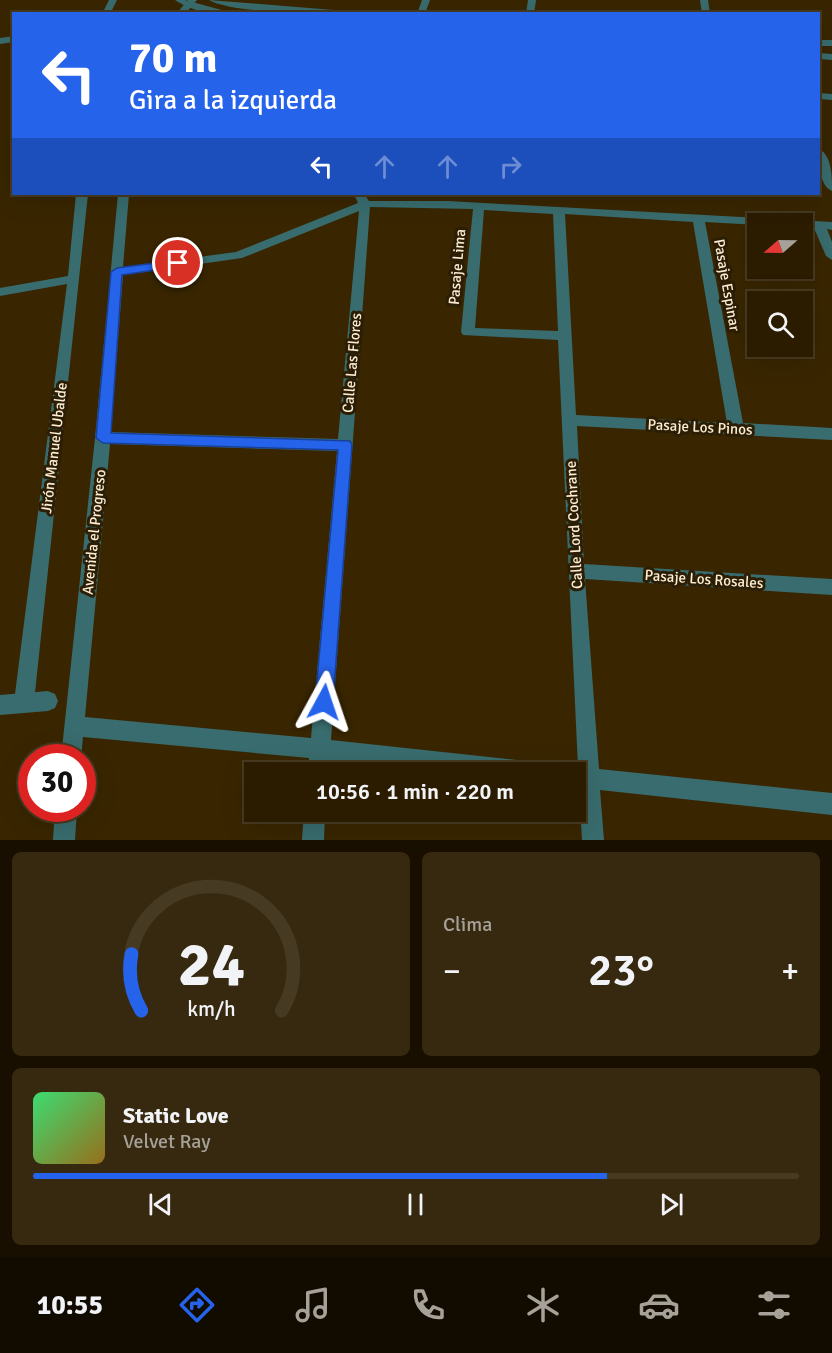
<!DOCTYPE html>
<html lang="es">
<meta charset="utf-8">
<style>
:root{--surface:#2b1c00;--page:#37290f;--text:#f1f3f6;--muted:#a6a199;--line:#473a22;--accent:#2563eb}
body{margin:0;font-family:Signika,sans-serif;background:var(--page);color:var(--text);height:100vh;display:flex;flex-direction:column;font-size:22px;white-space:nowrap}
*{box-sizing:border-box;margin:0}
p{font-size:20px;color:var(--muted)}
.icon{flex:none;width:33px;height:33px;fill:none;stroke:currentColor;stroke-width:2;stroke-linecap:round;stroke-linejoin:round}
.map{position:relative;height:840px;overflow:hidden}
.sheet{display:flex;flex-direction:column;gap:12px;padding:12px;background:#180f00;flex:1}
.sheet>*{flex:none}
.banner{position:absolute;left:12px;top:12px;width:808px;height:183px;border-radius:0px;box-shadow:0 6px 24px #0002,0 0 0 2px var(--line);background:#2563eb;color:#fff;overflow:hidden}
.needle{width:39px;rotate:250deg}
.buttons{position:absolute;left:747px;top:213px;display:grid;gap:12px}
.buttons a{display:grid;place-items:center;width:66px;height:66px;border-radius:0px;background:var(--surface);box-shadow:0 6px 24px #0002,0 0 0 2px var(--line);font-size:30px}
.speed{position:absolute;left:18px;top:744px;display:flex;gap:12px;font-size:30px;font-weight:700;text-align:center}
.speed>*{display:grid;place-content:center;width:78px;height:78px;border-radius:50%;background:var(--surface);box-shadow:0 6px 24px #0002,0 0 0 2px var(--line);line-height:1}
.speed .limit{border:9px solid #d22;background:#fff;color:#111}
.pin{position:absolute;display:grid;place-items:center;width:51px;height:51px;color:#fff;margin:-26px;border:3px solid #fff;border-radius:50%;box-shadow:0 2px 6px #0007}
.me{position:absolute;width:66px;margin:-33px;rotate:5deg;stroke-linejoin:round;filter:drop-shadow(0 0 4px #0008)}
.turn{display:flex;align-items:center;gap:21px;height:126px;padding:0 18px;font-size:27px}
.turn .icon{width:78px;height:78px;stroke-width:2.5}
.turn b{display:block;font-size:42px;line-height:51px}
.lanes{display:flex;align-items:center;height:57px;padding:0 18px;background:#0003;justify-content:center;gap:30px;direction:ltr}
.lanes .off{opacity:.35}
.big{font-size:45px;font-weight:600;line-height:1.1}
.sheet .tile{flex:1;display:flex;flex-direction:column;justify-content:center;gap:9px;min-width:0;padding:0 21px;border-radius:9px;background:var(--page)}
.sheet .dial{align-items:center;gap:0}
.dial svg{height:156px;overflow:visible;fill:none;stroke:var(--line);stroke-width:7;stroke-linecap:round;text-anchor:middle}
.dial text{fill:var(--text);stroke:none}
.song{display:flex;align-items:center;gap:18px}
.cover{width:72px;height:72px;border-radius:9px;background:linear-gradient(135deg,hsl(140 70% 55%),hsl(40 70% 35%))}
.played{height:6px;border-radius:3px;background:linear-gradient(90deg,var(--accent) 75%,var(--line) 75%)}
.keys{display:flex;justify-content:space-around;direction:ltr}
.heat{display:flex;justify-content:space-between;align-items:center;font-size:33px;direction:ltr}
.sheet .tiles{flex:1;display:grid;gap:12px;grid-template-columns:1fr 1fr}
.tile:last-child{grid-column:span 2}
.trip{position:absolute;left:244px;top:762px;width:342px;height:60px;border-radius:0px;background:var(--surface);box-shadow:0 6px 24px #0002,0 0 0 2px var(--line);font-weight:600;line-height:60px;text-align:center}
.tab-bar{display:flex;height:96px;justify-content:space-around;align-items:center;background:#110b00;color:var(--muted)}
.tab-bar .icon{width:42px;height:42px}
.tab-bar .on{color:var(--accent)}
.tab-bar b{font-size:27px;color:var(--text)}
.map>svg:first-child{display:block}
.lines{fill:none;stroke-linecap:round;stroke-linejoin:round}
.service{fill:#396c6e;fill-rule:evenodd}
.minor{fill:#396c6e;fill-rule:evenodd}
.tertiary{fill:#396c6e;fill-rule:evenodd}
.route{fill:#2563eb;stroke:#184099;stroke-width:1.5}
.labels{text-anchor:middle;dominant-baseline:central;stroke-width:6;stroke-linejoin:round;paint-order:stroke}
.street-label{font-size:15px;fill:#fbecd3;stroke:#2b1e04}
</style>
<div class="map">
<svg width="832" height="840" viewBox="0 0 832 840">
<rect width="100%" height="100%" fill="#392600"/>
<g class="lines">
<path class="service" d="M 48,691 L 55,694 L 58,701 L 55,708 L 48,711 L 0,715 L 0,695 Z"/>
<g class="minor">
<path d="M 109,0 L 117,0 L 110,14 L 102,14 Z"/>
<path d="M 188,0 L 197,0 L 185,14 L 176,14 Z"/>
<path d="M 422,0 L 430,0 L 425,14 L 417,14 Z"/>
<path d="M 528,0 L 536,0 L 534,14 L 526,14 Z"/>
<path d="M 700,0 L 708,0 L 710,14 L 702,14 Z"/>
<path d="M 14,36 L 14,42 L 0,44 L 0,38 Z"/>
<path d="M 819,93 L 832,94 L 832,100 L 819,99 Z"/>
<path d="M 819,149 C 832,155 832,178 832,191 C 819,186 819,162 819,149 Z"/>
<path d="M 76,194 L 88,194 L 34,702 L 31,709 L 24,712 L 17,709 L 14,702 L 67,284 L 0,296 L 0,288 L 68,276 Z"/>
<path d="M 118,194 L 129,194 L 123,267 L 236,252 L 358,203 L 354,194 L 364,194 L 369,201 L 448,201 L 832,222 L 832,230 L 827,229 L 832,242 L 832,260 L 826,256 L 814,228 L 802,228 L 802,224 L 758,224 L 758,225 L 705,222 L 743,423 L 832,428 L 832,440 L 577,426 L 584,564 L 832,579 L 832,595 L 585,579 L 599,769 L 832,793 L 832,815 L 600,790 L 604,840 L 582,840 L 579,788 L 576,787 L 576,772 L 567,772 L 569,770 L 578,767 L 558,340 L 463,335 L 461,332 L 473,209 L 370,207 L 331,740 L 535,762 L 542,765 L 545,772 L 444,772 L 329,760 L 328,772 L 308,772 L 309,758 L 83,737 L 81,758 L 61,758 L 95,438 ZM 484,210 L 553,214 L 558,331 L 475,328 ZM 359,211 L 338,439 L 111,432 L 123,275 L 242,258 ZM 565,214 L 693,222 L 727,423 L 576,415 ZM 110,444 L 337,451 L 311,738 L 85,717 Z"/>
<path d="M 55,808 L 77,808 L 75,840 L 53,840 Z"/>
<path d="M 304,812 L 325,812 L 324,840 L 302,840 Z"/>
</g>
<g class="tertiary">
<path d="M 175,0 L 185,0 L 229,12 C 215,17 187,9 175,0 Z"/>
<path d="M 209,0 L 346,11 L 350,14 C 321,14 230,13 209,0 Z"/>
<rect x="819" y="40" width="13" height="6"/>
<path d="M 819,53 L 832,54 L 832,60 L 819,59 Z"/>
</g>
</g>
<path class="route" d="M 178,260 L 182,261 L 182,266 L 122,275 L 111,433 L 350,441 L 352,445 L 333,702 L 330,708 L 324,711 L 318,708 L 315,702 L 338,450 L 103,443 L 96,438 L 111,272 L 117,268 Z"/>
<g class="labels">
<g class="street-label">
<text transform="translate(457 267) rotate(-85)">Pasaje Lima</text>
<text transform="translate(727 285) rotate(80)">Pasaje Espinar</text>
<text transform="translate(352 363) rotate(-85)">Calle Las Flores</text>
<text transform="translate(700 427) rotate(3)">Pasaje Los Pinos</text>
<text transform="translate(54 448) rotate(-83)">Jirón Manuel Ubalde</text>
<text transform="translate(574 525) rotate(-93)">Calle Lord Cochrane</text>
<text transform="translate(94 532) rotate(-84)">Avenida el Progreso</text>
<text transform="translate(704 579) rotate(4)">Pasaje Los Rosales</text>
</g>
</g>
</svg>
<div class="buttons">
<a><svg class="needle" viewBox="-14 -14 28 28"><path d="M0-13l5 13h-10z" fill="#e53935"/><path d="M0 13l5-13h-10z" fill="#a6a199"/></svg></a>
<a><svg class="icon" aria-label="search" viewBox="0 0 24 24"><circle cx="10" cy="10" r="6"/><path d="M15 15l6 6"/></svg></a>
</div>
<div class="speed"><div class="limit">30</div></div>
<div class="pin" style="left:178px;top:263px;background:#d93025"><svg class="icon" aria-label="arrive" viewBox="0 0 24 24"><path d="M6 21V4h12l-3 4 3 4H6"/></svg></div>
<svg class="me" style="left:324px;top:702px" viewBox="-20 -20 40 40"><path d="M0-17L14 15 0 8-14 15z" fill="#2563eb" stroke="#fff" stroke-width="4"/></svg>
<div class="trip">10:56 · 1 min · 220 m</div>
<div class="banner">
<div class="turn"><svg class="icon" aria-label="left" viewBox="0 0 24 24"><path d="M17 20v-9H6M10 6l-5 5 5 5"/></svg><div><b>70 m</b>Gira a la izquierda</div></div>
<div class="lanes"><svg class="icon" aria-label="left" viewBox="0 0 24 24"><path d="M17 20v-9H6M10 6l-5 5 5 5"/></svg><svg class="icon off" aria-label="ahead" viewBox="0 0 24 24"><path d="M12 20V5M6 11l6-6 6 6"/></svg><svg class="icon off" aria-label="ahead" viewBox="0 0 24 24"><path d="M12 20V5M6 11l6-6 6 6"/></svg><svg class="icon off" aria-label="right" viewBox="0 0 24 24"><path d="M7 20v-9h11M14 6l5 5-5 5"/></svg></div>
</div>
</div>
<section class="sheet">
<div class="tiles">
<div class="tile dial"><svg viewBox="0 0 100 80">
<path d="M14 69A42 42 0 1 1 86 69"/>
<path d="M14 69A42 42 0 0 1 9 40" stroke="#2563eb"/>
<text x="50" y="56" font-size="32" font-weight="700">24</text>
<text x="50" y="72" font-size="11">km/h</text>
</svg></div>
<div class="tile"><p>Clima</p>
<div class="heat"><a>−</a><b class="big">23°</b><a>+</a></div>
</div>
<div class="tile">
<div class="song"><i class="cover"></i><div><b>Static Love</b><p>Velvet Ray</p></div></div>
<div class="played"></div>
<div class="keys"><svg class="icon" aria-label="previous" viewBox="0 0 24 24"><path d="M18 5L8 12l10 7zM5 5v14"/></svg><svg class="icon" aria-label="pause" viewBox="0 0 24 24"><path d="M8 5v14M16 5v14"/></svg><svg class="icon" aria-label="next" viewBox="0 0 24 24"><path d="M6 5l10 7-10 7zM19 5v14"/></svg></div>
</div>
</div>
</section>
<nav class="tab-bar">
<b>10:55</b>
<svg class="icon on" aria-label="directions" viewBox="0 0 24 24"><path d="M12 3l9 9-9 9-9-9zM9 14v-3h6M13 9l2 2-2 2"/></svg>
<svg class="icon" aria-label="music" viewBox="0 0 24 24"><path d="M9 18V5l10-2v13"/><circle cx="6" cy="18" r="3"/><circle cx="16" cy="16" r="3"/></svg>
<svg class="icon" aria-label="phone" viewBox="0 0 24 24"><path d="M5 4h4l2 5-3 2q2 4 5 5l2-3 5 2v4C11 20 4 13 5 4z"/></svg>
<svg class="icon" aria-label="climate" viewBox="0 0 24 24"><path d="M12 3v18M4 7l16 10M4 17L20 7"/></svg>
<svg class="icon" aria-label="car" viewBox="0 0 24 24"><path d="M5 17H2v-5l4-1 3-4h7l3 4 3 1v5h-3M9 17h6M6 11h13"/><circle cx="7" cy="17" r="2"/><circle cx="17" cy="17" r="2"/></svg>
<svg class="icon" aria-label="filters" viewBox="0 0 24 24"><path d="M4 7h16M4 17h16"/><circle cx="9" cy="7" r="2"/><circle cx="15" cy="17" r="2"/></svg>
</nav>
